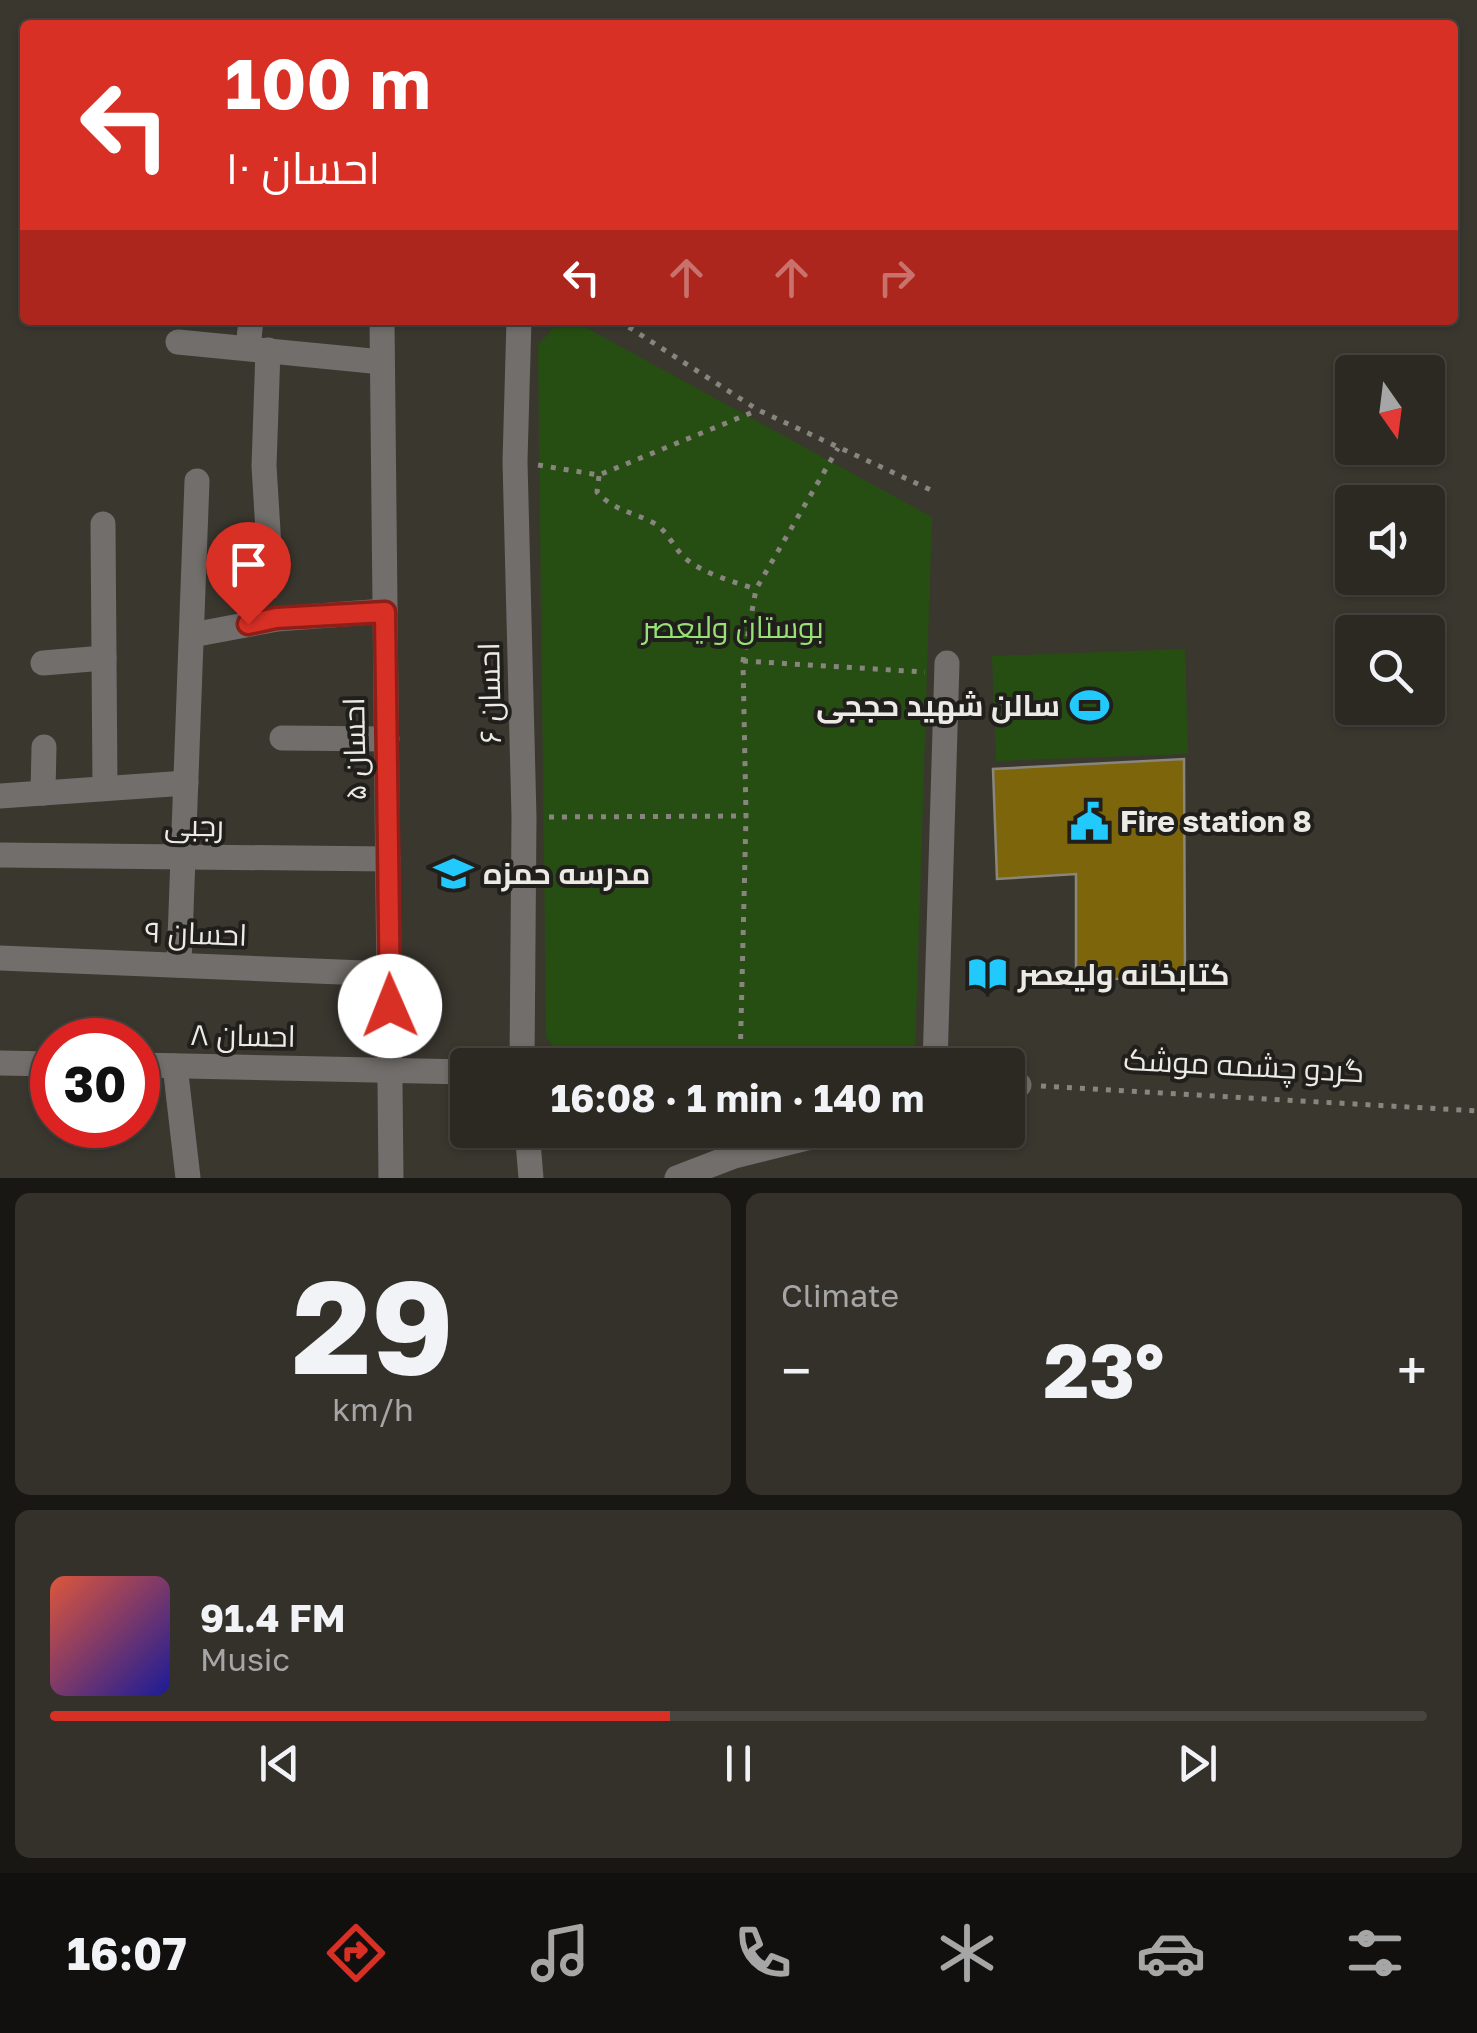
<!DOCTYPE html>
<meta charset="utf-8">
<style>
:root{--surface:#2c2923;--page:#34312b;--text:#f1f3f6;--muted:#a6a6a6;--line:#484541;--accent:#d93025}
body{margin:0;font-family:"Golos Text",Cairo,sans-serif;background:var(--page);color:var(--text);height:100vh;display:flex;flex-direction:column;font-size:38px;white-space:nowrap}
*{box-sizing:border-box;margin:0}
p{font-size:32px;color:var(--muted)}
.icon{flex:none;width:55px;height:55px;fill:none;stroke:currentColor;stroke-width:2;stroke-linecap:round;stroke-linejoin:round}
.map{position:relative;height:1178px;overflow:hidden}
.sheet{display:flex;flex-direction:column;gap:15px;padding:15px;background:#181713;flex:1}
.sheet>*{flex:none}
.hud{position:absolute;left:20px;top:20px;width:1438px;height:305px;border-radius:10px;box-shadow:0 2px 8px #0004,0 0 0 2px var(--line);background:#d93025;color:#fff;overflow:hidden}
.needle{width:65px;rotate:166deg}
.tools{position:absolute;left:1335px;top:355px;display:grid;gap:20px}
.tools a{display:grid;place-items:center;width:110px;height:110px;border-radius:10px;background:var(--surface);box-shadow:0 2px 8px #0004,0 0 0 2px var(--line);font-size:50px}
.speed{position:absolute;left:30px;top:1018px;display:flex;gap:20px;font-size:50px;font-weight:700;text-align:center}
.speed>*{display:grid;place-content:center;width:130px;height:130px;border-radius:50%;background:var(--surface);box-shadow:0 2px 8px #0004,0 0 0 2px var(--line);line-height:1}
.speed .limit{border:15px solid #d22;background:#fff;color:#111}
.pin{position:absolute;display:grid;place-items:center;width:85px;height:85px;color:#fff;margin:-102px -42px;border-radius:50% 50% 50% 0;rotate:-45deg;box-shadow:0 0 10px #0007}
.pin .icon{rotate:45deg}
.me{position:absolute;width:110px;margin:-55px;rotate:359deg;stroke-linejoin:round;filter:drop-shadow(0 0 8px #0008)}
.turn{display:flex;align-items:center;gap:35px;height:210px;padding:0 40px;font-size:45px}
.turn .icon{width:130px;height:130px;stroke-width:2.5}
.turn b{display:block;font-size:70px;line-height:85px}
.lanes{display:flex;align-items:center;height:95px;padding:0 40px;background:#0003;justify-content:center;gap:50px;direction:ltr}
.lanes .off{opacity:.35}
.big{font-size:75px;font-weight:700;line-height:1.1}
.sheet .card{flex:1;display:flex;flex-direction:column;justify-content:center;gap:15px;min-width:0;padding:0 35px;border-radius:15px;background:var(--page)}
.sheet .dial{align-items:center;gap:0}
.dial b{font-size:130px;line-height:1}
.song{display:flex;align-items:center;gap:30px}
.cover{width:120px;height:120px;border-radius:15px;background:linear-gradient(135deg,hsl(10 70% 55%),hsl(240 70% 35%))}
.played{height:10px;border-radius:5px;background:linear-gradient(90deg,var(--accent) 45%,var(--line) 45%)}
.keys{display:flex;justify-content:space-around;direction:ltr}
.heat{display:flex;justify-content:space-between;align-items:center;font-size:55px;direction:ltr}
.sheet .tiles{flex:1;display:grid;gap:15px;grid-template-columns:1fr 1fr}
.card:last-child{grid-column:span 2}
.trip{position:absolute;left:450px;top:1048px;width:575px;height:100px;border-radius:10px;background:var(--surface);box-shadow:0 2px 8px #0004,0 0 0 2px var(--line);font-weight:700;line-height:100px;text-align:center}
.dock{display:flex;height:160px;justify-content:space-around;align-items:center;background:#12100e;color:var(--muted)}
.dock .icon{width:70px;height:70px}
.dock .on{color:var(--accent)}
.dock b{font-size:45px;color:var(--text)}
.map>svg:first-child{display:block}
.green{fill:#264e12}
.building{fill:#7d650c;stroke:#89867c;stroke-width:2.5}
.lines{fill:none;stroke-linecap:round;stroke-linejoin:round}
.path{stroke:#87857e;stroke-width:5;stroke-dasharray:5 8;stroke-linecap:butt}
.minor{stroke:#716e6b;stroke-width:25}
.route-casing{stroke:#8d1f18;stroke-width:25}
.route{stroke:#d93025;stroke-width:18}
.labels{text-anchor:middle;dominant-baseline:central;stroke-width:8;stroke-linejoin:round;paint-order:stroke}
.park-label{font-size:30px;fill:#96e076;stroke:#201f1b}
.street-label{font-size:30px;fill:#eceae5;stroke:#201f1b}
.poi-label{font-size:30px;font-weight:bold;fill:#eceae5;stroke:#201f1b;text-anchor:start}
</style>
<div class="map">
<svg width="1477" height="1178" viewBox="0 0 1477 1178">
<rect width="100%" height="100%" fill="#3a372f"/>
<g class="green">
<path d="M 556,325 L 585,327 L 932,517 L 915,1052 L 556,1050 L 546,1037 L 538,345 Z"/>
<path d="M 1185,649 L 1188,754 L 996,761 L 992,656 Z"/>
</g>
<path class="building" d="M 1184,759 L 1185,977 L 1076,980 L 1076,874 L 997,879 L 993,769 Z"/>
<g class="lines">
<g class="path">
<path d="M 604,320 L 624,324 L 758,410 L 933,491"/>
<path d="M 538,465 L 599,475 L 758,410"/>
<path d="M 599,476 L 597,492 C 613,510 632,512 652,522 C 668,530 672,546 684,557 C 701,573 734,582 756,589"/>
<path d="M 271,569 L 274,598"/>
<path d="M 743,661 L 925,672"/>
<path d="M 549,817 L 746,816"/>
<path d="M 740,1065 L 746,816 L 743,661 L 756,589 L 838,448"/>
<path d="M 1041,1086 L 1477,1111"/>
</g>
<g class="minor">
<path d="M 382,320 L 391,1178"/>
<path d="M 519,320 L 515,461 L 524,817 L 522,1065"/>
<path d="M 178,342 L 382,362"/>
<path d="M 248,348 L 251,320"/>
<path d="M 268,350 L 264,466 L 269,547"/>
<path d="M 103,524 L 105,788"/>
<path d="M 192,635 L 277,619 L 385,611"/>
<path d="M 43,663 L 104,658"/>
<path d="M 282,738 L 387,739"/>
<path d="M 43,793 L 44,747"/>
<path d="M 0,796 L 186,783"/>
<path d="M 0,855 L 388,859"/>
<path d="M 0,958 L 389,974"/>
<path d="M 179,965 L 197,481"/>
<path d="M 0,1063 L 52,1064"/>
<path d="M 138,1065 L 468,1072"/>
<path d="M 935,1065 L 947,663"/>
<path d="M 175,1066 L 188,1178"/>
<path d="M 1008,1087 L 1019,1085"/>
<path d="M 527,1130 L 531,1178"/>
<path d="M 677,1178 L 734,1156 L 839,1130"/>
</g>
</g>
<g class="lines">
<defs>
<path id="route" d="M 248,624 L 276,618 L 385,612 L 390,1006"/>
</defs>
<use href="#route" class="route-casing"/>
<use href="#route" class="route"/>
</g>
<defs>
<symbol id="stadium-bare" viewBox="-9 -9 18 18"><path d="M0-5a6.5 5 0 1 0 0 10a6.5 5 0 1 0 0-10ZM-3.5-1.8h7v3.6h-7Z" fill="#21c9fd" stroke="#201f1b" stroke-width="2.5" paint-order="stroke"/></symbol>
<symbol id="civic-bare" viewBox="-9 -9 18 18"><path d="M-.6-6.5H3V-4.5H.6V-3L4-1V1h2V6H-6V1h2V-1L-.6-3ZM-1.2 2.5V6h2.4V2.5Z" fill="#21c9fd" stroke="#201f1b" stroke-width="2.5" paint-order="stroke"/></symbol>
<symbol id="school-bare" viewBox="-9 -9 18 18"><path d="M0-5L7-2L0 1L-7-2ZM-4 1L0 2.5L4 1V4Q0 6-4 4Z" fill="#21c9fd" stroke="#201f1b" stroke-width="2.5" paint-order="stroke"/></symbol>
<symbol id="library-bare" viewBox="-9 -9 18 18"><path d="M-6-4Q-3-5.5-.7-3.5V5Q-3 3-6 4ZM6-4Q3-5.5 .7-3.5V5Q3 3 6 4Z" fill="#21c9fd" stroke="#201f1b" stroke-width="2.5" paint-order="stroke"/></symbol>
</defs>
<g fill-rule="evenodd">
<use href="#stadium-bare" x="1062" y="678" width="55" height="55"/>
<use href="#civic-bare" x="1062" y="794" width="55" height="55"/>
<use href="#school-bare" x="426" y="846" width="55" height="55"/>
<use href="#library-bare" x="960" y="946" width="55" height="55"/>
</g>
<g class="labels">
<g class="park-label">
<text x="733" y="627">بوستان ولیعصر</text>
</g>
<g class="street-label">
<text transform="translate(489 693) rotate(-91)">احسان ۶</text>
<text transform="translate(354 749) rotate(-91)">احسان ۵</text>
<text transform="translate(194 825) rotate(1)">رجبی</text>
<text transform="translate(196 933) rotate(2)">احسان ۹</text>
<text transform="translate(243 1035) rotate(1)">احسان ۸</text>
<text transform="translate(1244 1065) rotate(3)">گردو چشمه موشک</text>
</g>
<g class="poi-label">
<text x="1060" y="705" text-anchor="end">سالن شهید حججی</text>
<text x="1120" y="821">Fire station 8</text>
<text x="483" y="873">مدرسه حمزه</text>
<text x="1018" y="974">کتابخانه ولیعصر</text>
</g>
</g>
</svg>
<div class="tools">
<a><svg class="needle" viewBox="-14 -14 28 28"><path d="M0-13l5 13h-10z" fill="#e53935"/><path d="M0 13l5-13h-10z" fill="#a6a6a6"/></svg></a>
<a><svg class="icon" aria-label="sound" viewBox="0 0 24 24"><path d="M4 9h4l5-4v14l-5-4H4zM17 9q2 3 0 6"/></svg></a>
<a><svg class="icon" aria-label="search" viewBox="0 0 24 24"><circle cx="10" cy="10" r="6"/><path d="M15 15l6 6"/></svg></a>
</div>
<div class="speed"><div class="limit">30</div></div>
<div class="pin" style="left:248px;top:624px;background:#d93025"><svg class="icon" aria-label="arrive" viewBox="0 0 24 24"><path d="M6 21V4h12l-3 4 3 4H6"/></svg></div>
<svg class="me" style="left:390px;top:1006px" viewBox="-20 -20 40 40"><circle r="19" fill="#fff"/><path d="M0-13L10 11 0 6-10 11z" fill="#d93025"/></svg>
<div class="trip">16:08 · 1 min · 140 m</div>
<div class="hud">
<div class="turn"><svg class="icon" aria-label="left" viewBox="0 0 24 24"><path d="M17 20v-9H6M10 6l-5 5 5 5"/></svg><div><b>100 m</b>احسان ۱۰</div></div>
<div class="lanes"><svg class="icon" aria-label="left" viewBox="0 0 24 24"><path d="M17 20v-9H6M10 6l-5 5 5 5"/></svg><svg class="icon off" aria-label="ahead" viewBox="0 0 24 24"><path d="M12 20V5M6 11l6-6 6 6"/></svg><svg class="icon off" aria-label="ahead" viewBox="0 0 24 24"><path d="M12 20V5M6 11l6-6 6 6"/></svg><svg class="icon off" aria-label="right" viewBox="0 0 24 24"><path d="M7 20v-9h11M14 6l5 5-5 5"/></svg></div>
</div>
</div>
<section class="sheet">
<div class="tiles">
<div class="card dial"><b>29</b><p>km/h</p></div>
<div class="card"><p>Climate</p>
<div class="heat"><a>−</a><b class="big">23°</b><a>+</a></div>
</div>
<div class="card">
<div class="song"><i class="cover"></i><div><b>91.4 FM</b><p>Music</p></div></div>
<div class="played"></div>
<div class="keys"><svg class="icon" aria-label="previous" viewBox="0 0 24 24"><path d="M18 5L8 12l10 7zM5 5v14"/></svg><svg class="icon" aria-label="pause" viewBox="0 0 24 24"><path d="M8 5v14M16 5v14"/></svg><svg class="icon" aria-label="next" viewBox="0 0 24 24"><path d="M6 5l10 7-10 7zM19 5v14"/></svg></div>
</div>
</div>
</section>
<nav class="dock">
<b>16:07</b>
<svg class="icon on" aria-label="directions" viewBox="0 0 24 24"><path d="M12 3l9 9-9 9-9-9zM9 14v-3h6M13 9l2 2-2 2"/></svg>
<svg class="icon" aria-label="music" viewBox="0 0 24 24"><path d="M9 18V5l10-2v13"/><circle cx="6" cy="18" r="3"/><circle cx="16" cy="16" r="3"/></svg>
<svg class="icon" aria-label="phone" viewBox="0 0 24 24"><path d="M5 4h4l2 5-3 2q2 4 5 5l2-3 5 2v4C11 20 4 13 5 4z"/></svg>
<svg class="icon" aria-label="climate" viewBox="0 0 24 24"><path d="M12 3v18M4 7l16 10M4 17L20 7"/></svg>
<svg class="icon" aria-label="car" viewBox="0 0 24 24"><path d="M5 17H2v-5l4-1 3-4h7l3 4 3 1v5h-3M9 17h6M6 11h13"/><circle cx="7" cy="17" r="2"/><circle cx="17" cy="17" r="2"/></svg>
<svg class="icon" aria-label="filters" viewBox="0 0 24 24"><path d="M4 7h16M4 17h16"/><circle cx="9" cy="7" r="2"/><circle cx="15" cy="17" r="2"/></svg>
</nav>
